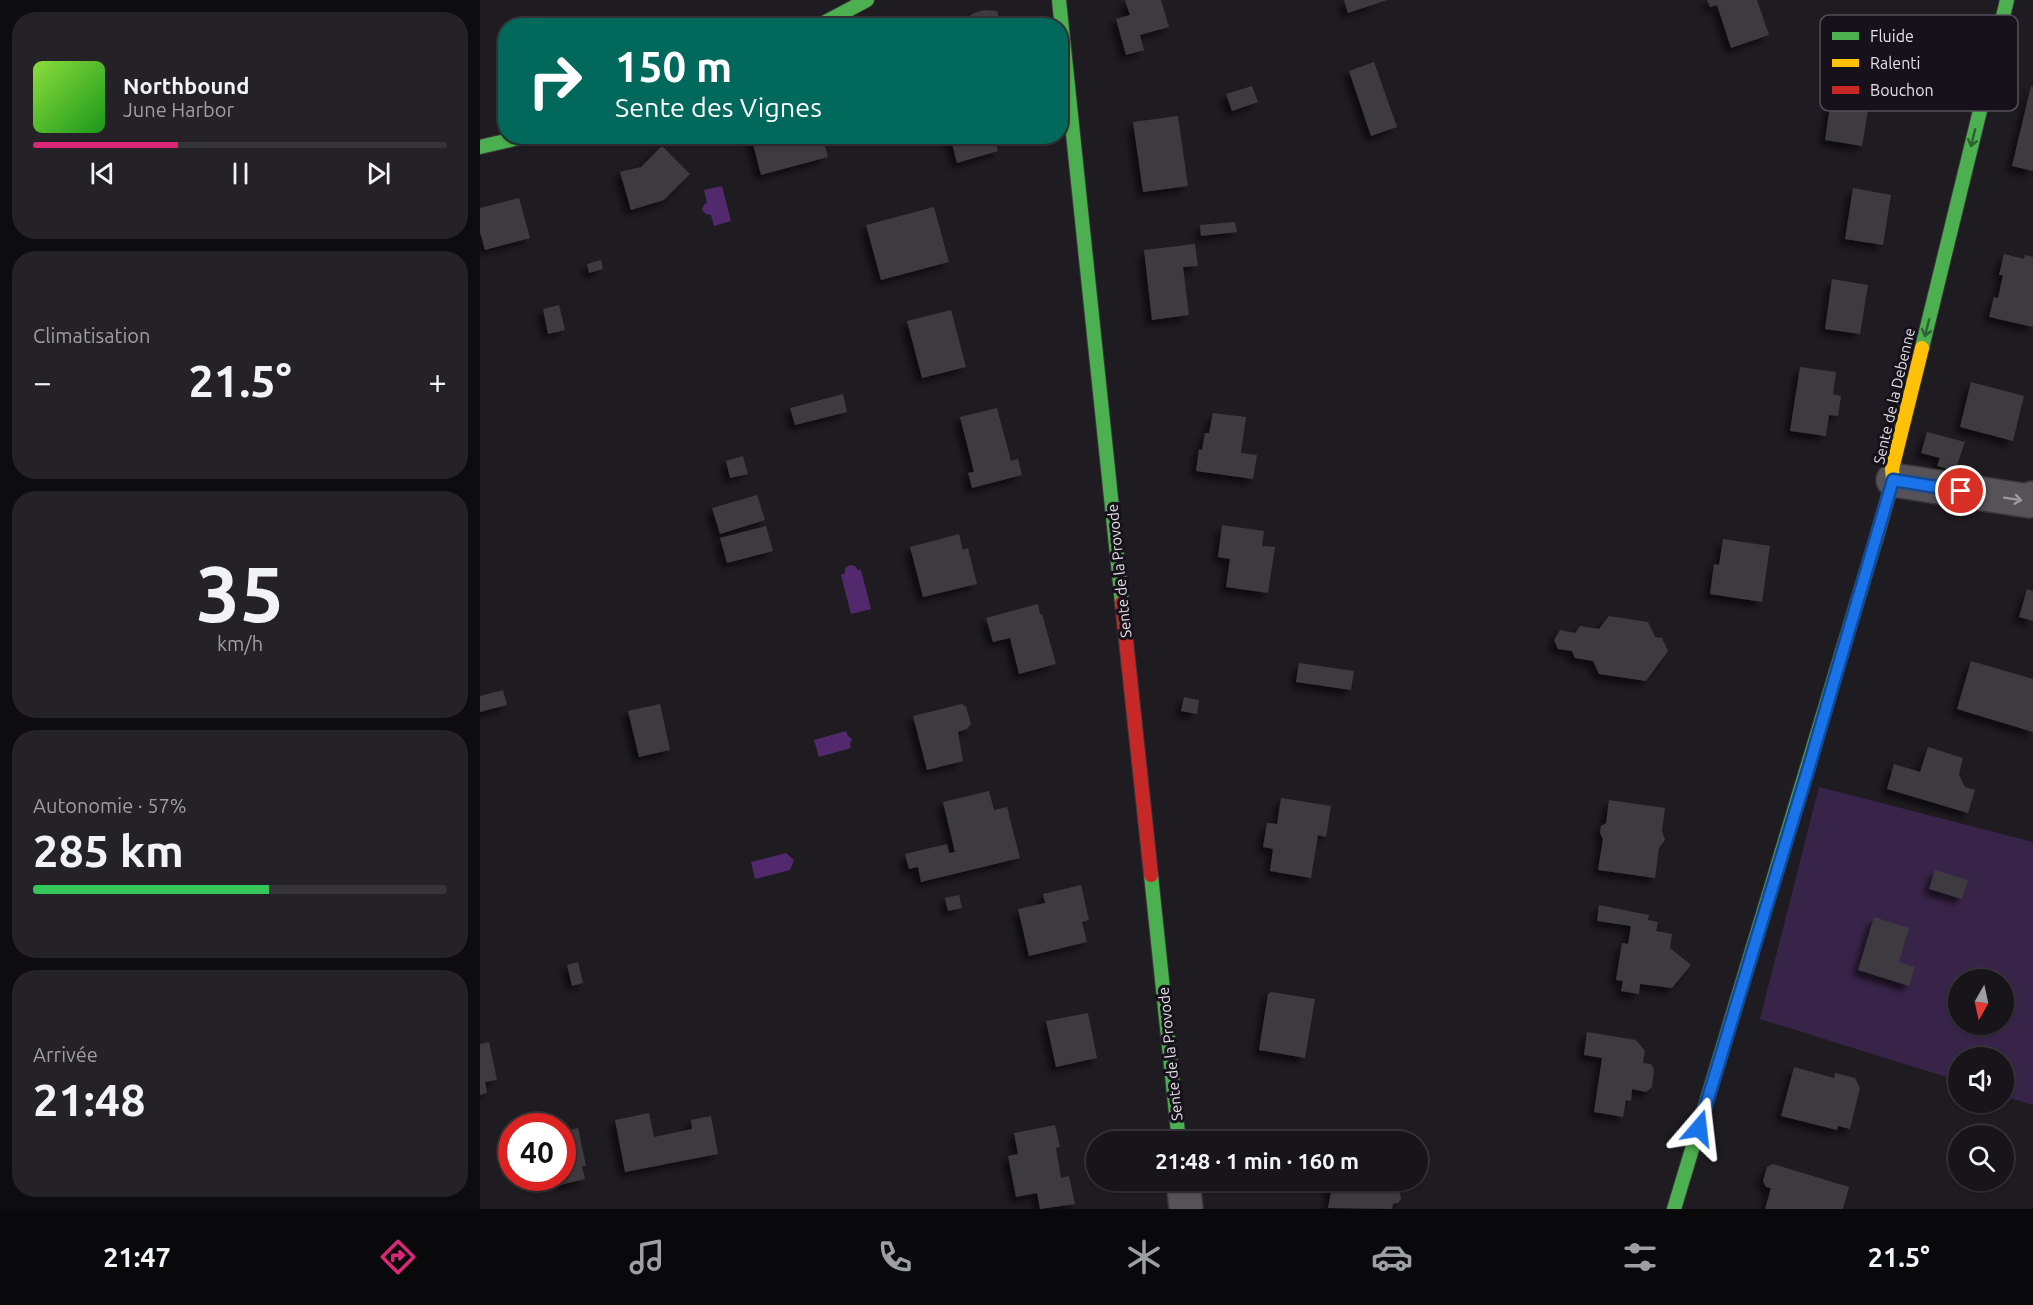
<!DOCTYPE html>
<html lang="fr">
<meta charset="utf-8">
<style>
:root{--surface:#171519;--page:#242226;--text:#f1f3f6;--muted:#9e9fa2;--line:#363438;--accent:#db2777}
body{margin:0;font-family:Ubuntu,sans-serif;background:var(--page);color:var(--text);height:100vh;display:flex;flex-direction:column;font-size:22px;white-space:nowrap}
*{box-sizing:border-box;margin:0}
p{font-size:20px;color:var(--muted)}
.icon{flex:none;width:33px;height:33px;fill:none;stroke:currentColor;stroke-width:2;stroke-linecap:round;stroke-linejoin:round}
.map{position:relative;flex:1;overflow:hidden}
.details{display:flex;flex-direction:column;gap:12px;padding:12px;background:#0d0c0e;width:480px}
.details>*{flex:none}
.banner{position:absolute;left:18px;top:18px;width:570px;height:126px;border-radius:24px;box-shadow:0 2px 4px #0004,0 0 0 2px var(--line);background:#00695c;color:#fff;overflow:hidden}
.needle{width:39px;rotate:189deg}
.buttons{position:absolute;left:1468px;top:969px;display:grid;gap:12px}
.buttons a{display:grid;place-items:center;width:66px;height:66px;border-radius:50%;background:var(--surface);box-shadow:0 2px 4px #0004,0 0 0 2px var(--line);font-size:30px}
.speed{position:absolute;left:18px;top:1113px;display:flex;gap:12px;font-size:30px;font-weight:700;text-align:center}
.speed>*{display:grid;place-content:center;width:78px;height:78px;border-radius:50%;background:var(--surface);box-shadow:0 2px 4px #0004,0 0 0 2px var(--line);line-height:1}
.speed .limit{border:9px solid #d22;background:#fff;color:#111}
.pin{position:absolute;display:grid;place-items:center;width:51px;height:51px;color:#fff;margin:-26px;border:3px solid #fff;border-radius:50%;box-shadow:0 2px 6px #0007}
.me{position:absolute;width:66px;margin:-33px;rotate:17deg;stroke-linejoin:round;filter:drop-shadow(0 0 4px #0008)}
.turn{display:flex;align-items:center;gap:21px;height:126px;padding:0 18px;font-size:27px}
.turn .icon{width:78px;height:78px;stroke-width:2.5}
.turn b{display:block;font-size:42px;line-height:51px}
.big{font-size:45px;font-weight:700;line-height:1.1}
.details .widget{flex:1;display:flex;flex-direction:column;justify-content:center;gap:9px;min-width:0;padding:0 21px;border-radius:24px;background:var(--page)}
.details .dial{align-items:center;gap:0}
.dial b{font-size:78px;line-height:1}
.song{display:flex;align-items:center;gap:18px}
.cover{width:72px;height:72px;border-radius:9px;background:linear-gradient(135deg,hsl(90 70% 55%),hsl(120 70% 35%))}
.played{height:6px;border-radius:3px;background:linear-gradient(90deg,var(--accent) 35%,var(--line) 35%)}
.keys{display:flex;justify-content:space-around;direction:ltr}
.heat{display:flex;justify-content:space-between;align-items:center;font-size:33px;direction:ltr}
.charge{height:9px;border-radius:4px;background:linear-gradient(90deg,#34c759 57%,var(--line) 0)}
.trip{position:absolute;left:606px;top:1131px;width:342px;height:60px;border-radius:30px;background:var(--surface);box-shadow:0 2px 4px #0004,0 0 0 2px var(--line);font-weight:700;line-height:60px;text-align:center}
.dock{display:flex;height:96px;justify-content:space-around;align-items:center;background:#09080a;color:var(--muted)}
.dock .icon{width:42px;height:42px}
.dock .active{color:var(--accent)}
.dock b{font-size:27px;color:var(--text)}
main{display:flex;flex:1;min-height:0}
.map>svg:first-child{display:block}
.green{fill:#392449;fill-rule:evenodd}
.water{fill:#52296d}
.building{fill:#3e3a3f;filter:url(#shadow)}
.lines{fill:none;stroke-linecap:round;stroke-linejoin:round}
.street-casing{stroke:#39363a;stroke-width:36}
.fast-casing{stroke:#39363a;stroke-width:16}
.slow-casing{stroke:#39363a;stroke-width:16}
.jam-casing{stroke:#39363a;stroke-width:16}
.street{stroke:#555357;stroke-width:33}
.fast{stroke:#4caf50;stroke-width:14}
.slow{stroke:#ffc107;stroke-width:14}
.jam{stroke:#c62828;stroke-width:14}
.oneway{stroke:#316035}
.oneway2{stroke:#9c9a9f}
.route-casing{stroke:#114b97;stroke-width:15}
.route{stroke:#1a73e8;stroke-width:10}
.labels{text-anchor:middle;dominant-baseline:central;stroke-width:6;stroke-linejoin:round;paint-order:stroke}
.street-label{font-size:15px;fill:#e4e0e7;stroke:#16111a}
.key{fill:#16111a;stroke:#544f58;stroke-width:1.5}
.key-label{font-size:16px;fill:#e4e0e7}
</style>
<main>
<section class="details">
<div class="widget">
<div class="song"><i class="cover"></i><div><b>Northbound</b><p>June Harbor</p></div></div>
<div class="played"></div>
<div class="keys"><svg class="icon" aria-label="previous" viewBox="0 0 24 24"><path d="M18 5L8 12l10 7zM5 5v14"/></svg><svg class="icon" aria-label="pause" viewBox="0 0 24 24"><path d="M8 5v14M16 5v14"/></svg><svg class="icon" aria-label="next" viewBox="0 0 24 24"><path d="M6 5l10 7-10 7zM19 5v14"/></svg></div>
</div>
<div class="widget"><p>Climatisation</p>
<div class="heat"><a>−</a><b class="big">21.5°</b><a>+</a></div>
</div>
<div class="widget dial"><b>35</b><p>km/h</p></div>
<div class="widget"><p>Autonomie · 57%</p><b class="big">285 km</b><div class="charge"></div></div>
<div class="widget"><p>Arrivée</p><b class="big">21:48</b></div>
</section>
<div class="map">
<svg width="1553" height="1209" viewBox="0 0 1553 1209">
<defs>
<filter id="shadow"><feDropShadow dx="-5.5" dy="5.5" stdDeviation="3" flood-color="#0009"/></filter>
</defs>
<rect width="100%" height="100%" fill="#1f1c21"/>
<path class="green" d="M 1339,787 L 1553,842 L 1553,1105 L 1524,1096 L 1524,1058 L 1479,1058 L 1479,1081 L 1280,1019 ZM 1479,980 L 1524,980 L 1524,1024 L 1479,1024 Z"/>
<g class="water">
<path d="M 242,186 L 251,221 L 234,226 L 231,215 L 226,214 L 222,210 L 224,205 L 227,202 L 224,190 Z"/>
<path d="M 370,565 L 375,566 L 378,570 L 381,570 L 391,609 L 371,614 L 361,575 L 365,573 L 365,568 Z"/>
<path d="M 366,731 L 368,736 L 372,739 L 370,744 L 371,748 L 339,757 L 334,740 Z"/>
<path d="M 306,853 L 314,860 L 310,870 L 275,879 L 271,862 Z"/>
</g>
<g class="building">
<path d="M 645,0 L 681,0 L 689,27 L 660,35 L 664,50 L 646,55 L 636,19 L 650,15 Z"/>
<path d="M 864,0 L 907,0 L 868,13 Z"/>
<path d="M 1227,0 L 1277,0 L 1289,35 L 1251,48 L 1237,5 L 1230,7 Z"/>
<path d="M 504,10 L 517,11 L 521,26 L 456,26 L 476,19 L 477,22 L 484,20 L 492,14 Z"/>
<path d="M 1365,60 L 1379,62 L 1383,67 L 1379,90 L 1391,92 L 1382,146 L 1345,140 L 1353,86 L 1356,87 L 1360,64 Z"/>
<path d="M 894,62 L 917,127 L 891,136 L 869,71 Z"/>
<path d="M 772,86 L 778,102 L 752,111 L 746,94 Z"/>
<path d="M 1551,86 L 1553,87 L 1553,171 L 1532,166 Z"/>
<path d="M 698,116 L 708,186 L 663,192 L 653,122 Z"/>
<path d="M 271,136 L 342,136 L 348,157 L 281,175 Z"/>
<path d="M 470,136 L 514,136 L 518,151 L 477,163 Z"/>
<path d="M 182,146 L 210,174 L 184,200 L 151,210 L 140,172 L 161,167 Z"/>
<path d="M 1373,188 L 1411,195 L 1403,245 L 1365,239 Z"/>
<path d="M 39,198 L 50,238 L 5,250 L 0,232 L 0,208 Z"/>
<path d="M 454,207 L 469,262 L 401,280 L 386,225 Z"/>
<path d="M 755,222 L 757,232 L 721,236 L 720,225 Z"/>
<path d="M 715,244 L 718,266 L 703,267 L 709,315 L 672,320 L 664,250 Z"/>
<path d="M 1524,254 L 1544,259 L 1545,255 L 1553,257 L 1553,327 L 1509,317 L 1514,297 L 1518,298 L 1523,275 L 1519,275 Z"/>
<path d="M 121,260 L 123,269 L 109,273 L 107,264 Z"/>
<path d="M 1352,279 L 1388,285 L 1380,334 L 1345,329 Z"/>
<path d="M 79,305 L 85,330 L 68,334 L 63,309 Z"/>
<path d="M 471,310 L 486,367 L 442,378 L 427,321 Z"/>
<path d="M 1320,367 L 1356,372 L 1353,394 L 1361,396 L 1358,416 L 1349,415 L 1346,436 L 1310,431 Z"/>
<path d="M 1491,382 L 1544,396 L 1533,441 L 1480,427 Z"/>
<path d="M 363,394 L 367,412 L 315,425 L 310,408 Z"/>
<path d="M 517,408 L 531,461 L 538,459 L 542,475 L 492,488 L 488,473 L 494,472 L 480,417 Z"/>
<path d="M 733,413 L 766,417 L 761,453 L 777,455 L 773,479 L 716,471 L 719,449 L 722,450 L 725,433 L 729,433 Z"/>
<path d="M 1447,432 L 1485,442 L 1475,471 L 1457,466 L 1460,458 L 1441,453 Z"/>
<path d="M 263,456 L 268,474 L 250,478 L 246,461 Z"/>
<path d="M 277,495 L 285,520 L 240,534 L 232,508 Z"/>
<path d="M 742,525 L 784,531 L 782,546 L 795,547 L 788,593 L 746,587 L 750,559 L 738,557 Z"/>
<path d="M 286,526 L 293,551 L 247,563 L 240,538 Z"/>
<path d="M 479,534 L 483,550 L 488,548 L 497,584 L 443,597 L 430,547 Z"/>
<path d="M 1243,539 L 1290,546 L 1282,602 L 1230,594 L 1234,564 L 1239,565 Z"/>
<path d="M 1547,589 L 1553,591 L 1553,621 L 1539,617 Z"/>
<path d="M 558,604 L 560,614 L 562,614 L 576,664 L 539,674 L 530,638 L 513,642 L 506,618 Z"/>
<path d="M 1129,616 L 1168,622 L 1175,637 L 1182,638 L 1188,651 L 1166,681 L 1119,674 L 1113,661 L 1095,658 L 1092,651 L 1078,649 L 1074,640 L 1080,630 L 1095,633 L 1100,626 L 1119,629 Z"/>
<path d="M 1491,661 L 1553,679 L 1553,732 L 1477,709 Z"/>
<path d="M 819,663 L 874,671 L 871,690 L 816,682 Z"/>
<path d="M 23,690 L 27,705 L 0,712 L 0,696 Z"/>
<path d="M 704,697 L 719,700 L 717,714 L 701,711 Z"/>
<path d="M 180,704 L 190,750 L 159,757 L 148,711 Z"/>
<path d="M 482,704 L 486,707 L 491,724 L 487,729 L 478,732 L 483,761 L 447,770 L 433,716 Z"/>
<path d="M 1448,747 L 1483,758 L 1479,775 L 1485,787 L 1495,790 L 1488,813 L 1407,789 L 1414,764 L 1440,772 Z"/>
<path d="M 509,791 L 514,810 L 527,807 L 540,858 L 441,882 L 438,867 L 429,869 L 425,854 L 467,844 L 469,853 L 475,852 L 463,802 Z"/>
<path d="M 801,798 L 851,806 L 846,837 L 838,835 L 831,878 L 790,871 L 793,849 L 783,847 L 787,823 L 797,824 Z"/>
<path d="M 1129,800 L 1185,808 L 1182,831 L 1185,840 L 1179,848 L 1175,878 L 1118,870 L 1123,839 L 1120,833 L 1121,826 L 1126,823 Z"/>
<path d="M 1455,870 L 1488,880 L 1482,899 L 1449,889 Z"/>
<path d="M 601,885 L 609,920 L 602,922 L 607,942 L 549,956 L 538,909 L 565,903 L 563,894 Z"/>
<path d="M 479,895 L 482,908 L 468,911 L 465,898 Z"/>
<path d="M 1119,905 L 1169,915 L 1168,920 L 1178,922 L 1176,931 L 1192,934 L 1190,948 L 1211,965 L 1192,988 L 1160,984 L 1159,994 L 1141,991 L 1143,981 L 1136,980 L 1142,943 L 1148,944 L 1151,926 L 1117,921 Z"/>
<path d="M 1394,917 L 1429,928 L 1419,962 L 1435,967 L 1429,986 L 1378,970 Z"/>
<path d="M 98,962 L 103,983 L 92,986 L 87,965 Z"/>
<path d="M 791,992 L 835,999 L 825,1058 L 779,1050 L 788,994 Z"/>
<path d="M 608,1013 L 617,1058 L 576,1067 L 566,1021 Z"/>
<path d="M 1107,1032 L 1156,1040 L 1165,1051 L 1163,1063 L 1171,1064 L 1174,1069 L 1172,1087 L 1166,1092 L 1152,1089 L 1151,1101 L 1146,1100 L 1143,1117 L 1114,1112 L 1122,1058 L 1104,1055 Z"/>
<path d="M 9,1042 L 17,1080 L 5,1082 L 7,1093 L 0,1095 L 0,1044 Z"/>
<path d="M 1314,1067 L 1354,1078 L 1355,1073 L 1375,1078 L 1380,1088 L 1370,1129 L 1358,1126 L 1357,1130 L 1301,1116 Z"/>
<path d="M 169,1113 L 174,1137 L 212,1129 L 211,1120 L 231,1116 L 238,1154 L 145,1172 L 135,1120 Z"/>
<path d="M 575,1125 L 580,1147 L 576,1148 L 581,1178 L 589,1176 L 595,1204 L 560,1209 L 557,1193 L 536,1197 L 528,1156 L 538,1154 L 534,1133 Z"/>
<path d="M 98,1128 L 106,1166 L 102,1166 L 105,1179 L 80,1185 L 78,1178 L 82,1178 L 82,1132 Z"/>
<path d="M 1293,1164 L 1369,1187 L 1363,1209 L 1285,1209 L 1291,1188 L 1286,1187 L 1283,1181 L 1287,1167 Z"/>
<path d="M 850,1180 L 917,1180 L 915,1190 L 920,1192 L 921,1199 L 918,1203 L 913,1204 L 912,1209 L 848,1208 L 851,1192 L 846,1186 Z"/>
</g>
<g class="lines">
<defs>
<g id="street">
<path d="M 1413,480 L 1549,501 L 1553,498"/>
<path d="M 703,1180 L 706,1209"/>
</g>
<g id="fast">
<path d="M 579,0 L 642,603"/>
<path d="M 338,26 L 387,0"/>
<path d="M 0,147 L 47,136"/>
<path d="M 1442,348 L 1527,0"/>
<path d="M 671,875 L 699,1142"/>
<path d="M 1194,1209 L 1396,539"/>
</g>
<path id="slow" d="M 1396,539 L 1413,480 L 1412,469 L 1442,348"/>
<path id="jam" d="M 642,603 L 671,875"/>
</defs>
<use href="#street" class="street-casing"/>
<use href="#fast" class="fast-casing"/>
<use href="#slow" class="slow-casing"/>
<use href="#jam" class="jam-casing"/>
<use href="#street" class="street"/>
<use href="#fast" class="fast"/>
<use href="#slow" class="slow"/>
<use href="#jam" class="jam"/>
</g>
<defs><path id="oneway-shaft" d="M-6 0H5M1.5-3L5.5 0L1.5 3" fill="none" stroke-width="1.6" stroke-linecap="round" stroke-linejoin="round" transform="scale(1.5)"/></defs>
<g class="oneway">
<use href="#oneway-shaft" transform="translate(1493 138) rotate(104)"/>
<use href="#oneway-shaft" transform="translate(1447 328) rotate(104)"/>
</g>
<use class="oneway2" href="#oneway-shaft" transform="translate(1533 499) rotate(9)"/>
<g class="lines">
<defs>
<path id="route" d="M 1219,1128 L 1328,770 L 1413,480 L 1481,491"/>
</defs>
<use href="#route" class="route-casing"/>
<use href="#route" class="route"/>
</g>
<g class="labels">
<g class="street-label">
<text transform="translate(1414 396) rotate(-77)">Sente de la Debenne</text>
<text transform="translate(639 571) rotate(-96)">Sente de la Provode</text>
<text transform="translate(690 1054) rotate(-96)">Sente de la Provode</text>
</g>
</g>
<rect x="1340" y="15" width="198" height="96" rx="9" class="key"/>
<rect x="1352" y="32" width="27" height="8" fill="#4caf50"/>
<rect x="1352" y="59" width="27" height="8" fill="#ffc107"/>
<rect x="1352" y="86" width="27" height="8" fill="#c62828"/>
<g class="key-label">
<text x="1390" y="42">Fluide</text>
<text x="1390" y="69">Ralenti</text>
<text x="1390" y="96">Bouchon</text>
</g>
</svg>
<div class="buttons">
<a><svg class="needle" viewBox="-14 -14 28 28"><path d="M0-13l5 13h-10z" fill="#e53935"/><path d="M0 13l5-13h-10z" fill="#9e9fa2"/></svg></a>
<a><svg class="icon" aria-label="sound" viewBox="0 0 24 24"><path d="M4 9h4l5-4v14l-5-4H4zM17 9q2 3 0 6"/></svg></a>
<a><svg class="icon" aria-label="search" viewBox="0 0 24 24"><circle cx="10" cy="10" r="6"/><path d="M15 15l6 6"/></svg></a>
</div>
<div class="speed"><div class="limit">40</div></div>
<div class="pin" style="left:1481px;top:491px;background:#d93025"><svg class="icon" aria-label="arrive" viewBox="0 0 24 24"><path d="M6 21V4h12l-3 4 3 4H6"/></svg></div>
<svg class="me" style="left:1219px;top:1128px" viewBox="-20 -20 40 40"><path d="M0-17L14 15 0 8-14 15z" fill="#1a73e8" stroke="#fff" stroke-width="4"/></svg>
<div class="trip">21:48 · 1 min · 160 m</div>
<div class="banner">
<div class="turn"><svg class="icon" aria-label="right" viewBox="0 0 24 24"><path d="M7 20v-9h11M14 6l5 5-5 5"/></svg><div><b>150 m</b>Sente des Vignes</div></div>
</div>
</div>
</main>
<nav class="dock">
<b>21:47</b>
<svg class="icon active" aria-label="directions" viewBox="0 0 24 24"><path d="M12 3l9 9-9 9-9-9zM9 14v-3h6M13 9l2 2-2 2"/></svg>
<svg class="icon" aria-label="music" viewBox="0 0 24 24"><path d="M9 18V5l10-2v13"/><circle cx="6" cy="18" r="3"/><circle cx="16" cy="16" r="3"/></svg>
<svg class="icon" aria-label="phone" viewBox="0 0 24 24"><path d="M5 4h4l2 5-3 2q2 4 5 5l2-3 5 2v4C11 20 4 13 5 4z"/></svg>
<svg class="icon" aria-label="climate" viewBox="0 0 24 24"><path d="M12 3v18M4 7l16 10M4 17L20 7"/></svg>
<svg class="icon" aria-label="car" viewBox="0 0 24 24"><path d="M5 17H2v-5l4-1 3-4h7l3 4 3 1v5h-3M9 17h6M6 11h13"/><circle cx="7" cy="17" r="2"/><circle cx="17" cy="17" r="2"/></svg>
<svg class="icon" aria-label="filters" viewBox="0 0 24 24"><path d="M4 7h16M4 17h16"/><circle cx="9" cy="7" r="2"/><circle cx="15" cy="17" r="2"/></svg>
<b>21.5°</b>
</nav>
